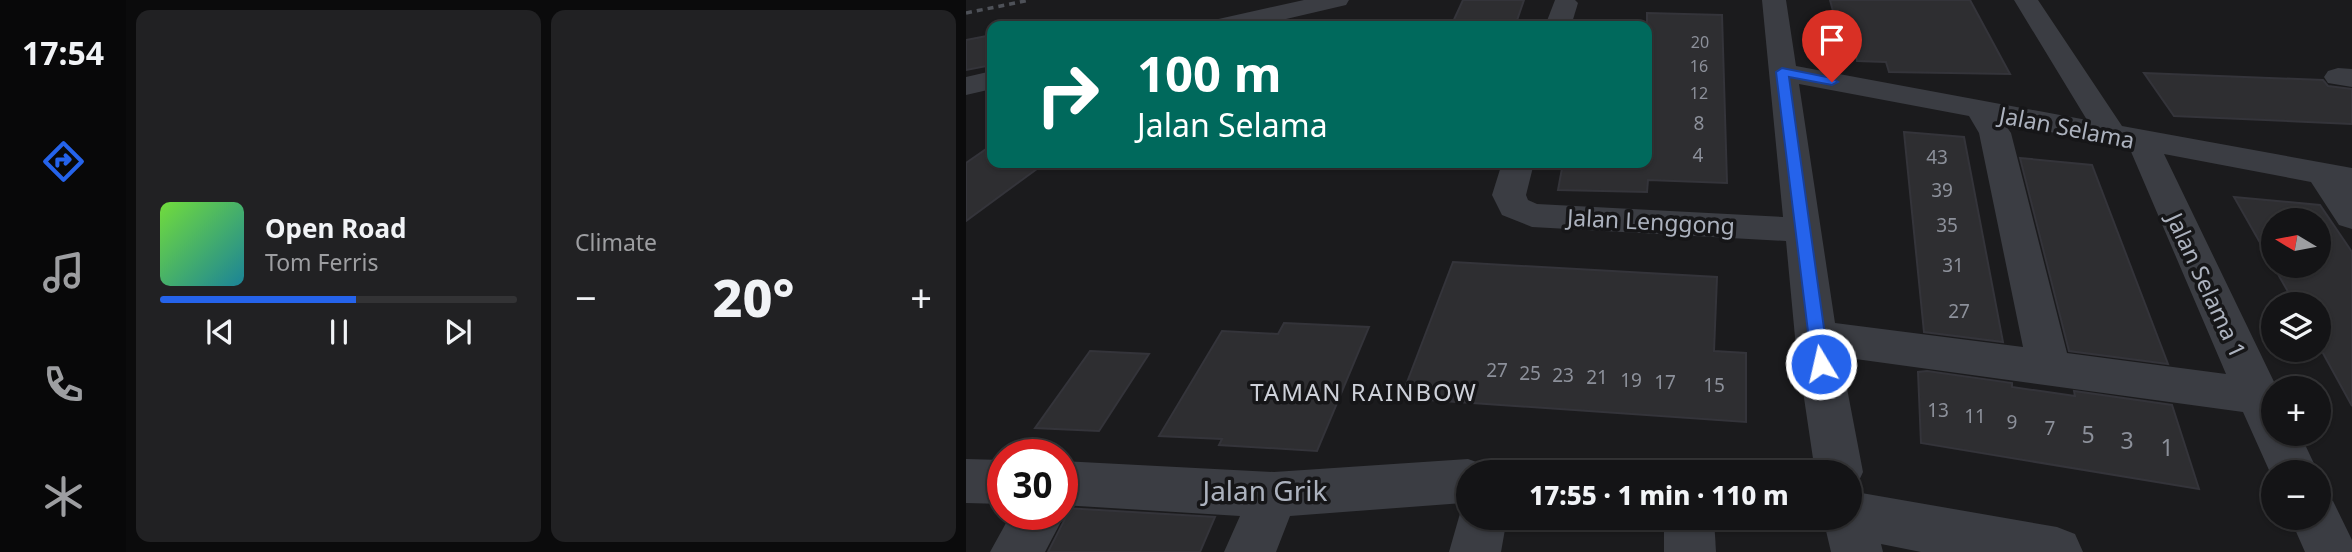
<!DOCTYPE html>
<meta charset="utf-8">
<style>
:root{--surface:#141416;--page:#212123;--text:#f1f3f6;--muted:#9d9ea1;--line:#333335;--accent:#2563eb}
body{margin:0;font-family:"Noto Sans",sans-serif;background:var(--page);color:var(--text);height:100vh;display:flex;flex-direction:column;font-size:26px;white-space:nowrap}
*{box-sizing:border-box;margin:0}
p{font-size:23px;color:var(--muted)}
.icon{flex:none;width:38px;height:38px;fill:none;stroke:currentColor;stroke-width:2;stroke-linecap:round;stroke-linejoin:round}
.map{position:relative;flex:1;overflow:hidden}
.side{display:flex;flex-direction:column;gap:10px;padding:10px;background:#0b0b0c;width:840px}
.side>*{flex:none}
.guide{position:absolute;left:21px;top:21px;width:665px;height:147px;border-radius:14px;box-shadow:0 2px 5px #0004,0 0 0 2px var(--line);background:#00695c;color:#fff;overflow:hidden}
.needle{width:46px;rotate:280deg}
.buttons{position:absolute;left:1295px;top:208px;display:grid;gap:14px}
.buttons a{display:grid;place-items:center;width:70px;height:70px;border-radius:50%;background:var(--surface);box-shadow:0 2px 5px #0004,0 0 0 2px var(--line);font-size:35px}
.speed{position:absolute;left:21px;top:439px;display:flex;gap:14px;font-size:35px;font-weight:700;text-align:center}
.speed>*{display:grid;place-content:center;width:91px;height:91px;border-radius:50%;background:var(--surface);box-shadow:0 2px 5px #0004,0 0 0 2px var(--line);line-height:1}
.speed .limit{border:10px solid #d22;background:#fff;color:#111}
.pin{position:absolute;display:grid;place-items:center;width:60px;height:60px;color:#fff;margin:-72px -30px;border-radius:50% 50% 50% 0;rotate:-45deg;box-shadow:0 0 7px #0007}
.pin .icon{rotate:45deg}
.me{position:absolute;width:77px;margin:-38px;rotate:351deg;stroke-linejoin:round;filter:drop-shadow(0 0 5px #0008)}
.turn{display:flex;align-items:center;gap:24px;height:147px;padding:0 35px;font-size:32px}
.turn .icon{width:91px;height:91px;stroke-width:2.5}
.turn b{display:block;font-size:49px;line-height:60px}
.big{font-size:52px;font-weight:800;line-height:1.1}
.side .widget{flex:1;display:flex;flex-direction:column;justify-content:center;gap:10px;min-width:0;padding:0 24px;border-radius:14px;background:var(--page)}
.song{display:flex;align-items:center;gap:21px}
.cover{width:84px;height:84px;border-radius:10px;background:linear-gradient(135deg,hsl(100 70% 55%),hsl(190 70% 35%))}
.played{height:7px;border-radius:4px;background:linear-gradient(90deg,var(--accent) 55%,var(--line) 55%)}
.keys{display:flex;justify-content:space-around;direction:ltr}
.heat{display:flex;justify-content:space-between;align-items:center;font-size:38px;direction:ltr}
.side .tiles{flex:1;display:grid;gap:10px;grid-template-columns:repeat(2,1fr)}
.trip{position:absolute;left:490px;top:460px;width:406px;height:70px;border-radius:35px;background:var(--surface);box-shadow:0 2px 5px #0004,0 0 0 2px var(--line);font-weight:800;line-height:70px;text-align:center}
main{display:flex;flex:1;min-height:0}
.dock{display:flex;flex-direction:column;width:126px;justify-content:space-around;align-items:center;background:#080809;color:var(--muted)}
.dock .icon{width:49px;height:49px}
.dock .selected{color:var(--accent)}
.dock b{font-size:32px;color:var(--text)}
.map>svg:first-child{display:block}
.building{fill:#2e2e31;stroke:#34343a;stroke-width:2;fill-rule:evenodd}
.lines{fill:none;stroke-linecap:round;stroke-linejoin:round}
.minor{fill:#3b3d43;fill-rule:evenodd}
.rail{stroke:#4e5158;stroke-width:3.5;stroke-dasharray:6 5;stroke-linecap:butt}
.route{fill:#2563eb;stroke:#184099;stroke-width:2}
.labels{text-anchor:middle;dominant-baseline:central;stroke-width:7;stroke-linejoin:round;paint-order:stroke}
.far-number-label{font-size:16px;fill:#8c909a}
.number-label{font-size:19px;fill:#8c909a}
.street-label{font-size:23px;fill:#acb2be;stroke:#161618}
.near-number-label{font-size:23px;fill:#8c909a}
.neighbourhood-label{font-size:24px;letter-spacing:2px;fill:#ced1d9;stroke:#161618}
.near-street-label{font-size:28px;fill:#acb2be;stroke:#161618}
</style>
<main>
<nav class="dock">
<b>17:54</b>
<svg class="icon selected" aria-label="directions" viewBox="0 0 24 24"><path d="M12 3l9 9-9 9-9-9zM9 14v-3h6M13 9l2 2-2 2"/></svg>
<svg class="icon" aria-label="music" viewBox="0 0 24 24"><path d="M9 18V5l10-2v13"/><circle cx="6" cy="18" r="3"/><circle cx="16" cy="16" r="3"/></svg>
<svg class="icon" aria-label="phone" viewBox="0 0 24 24"><path d="M5 4h4l2 5-3 2q2 4 5 5l2-3 5 2v4C11 20 4 13 5 4z"/></svg>
<svg class="icon" aria-label="climate" viewBox="0 0 24 24"><path d="M12 3v18M4 7l16 10M4 17L20 7"/></svg>
</nav>
<section class="side">
<div class="tiles">
<div class="widget">
<div class="song"><i class="cover"></i><div><b>Open Road</b><p>Tom Ferris</p></div></div>
<div class="played"></div>
<div class="keys"><svg class="icon" aria-label="previous" viewBox="0 0 24 24"><path d="M18 5L8 12l10 7zM5 5v14"/></svg><svg class="icon" aria-label="pause" viewBox="0 0 24 24"><path d="M8 5v14M16 5v14"/></svg><svg class="icon" aria-label="next" viewBox="0 0 24 24"><path d="M6 5l10 7-10 7zM19 5v14"/></svg></div>
</div>
<div class="widget"><p>Climate</p>
<div class="heat"><a>−</a><b class="big">20°</b><a>+</a></div>
</div>
</div>
</section>
<div class="map">
<svg width="1386" height="552" viewBox="0 0 1386 552">
<rect width="100%" height="100%" fill="#1b1b1d"/>
<g class="building">
<path d="M 497,0 L 558,0 L 549,26 L 485,26 Z"/>
<path d="M 864,0 L 1004,0 L 1044,74 L 923,72 L 920,62 L 891,61 L 890,56 L 879,56 Z"/>
<path d="M 681,13 L 756,15 L 761,183 L 682,180 L 681,192 L 592,190 L 597,163 L 681,163 Z"/>
<path d="M 26,35 L 26,65 L 0,70 L 0,40 Z"/>
<path d="M 1178,73 L 1357,80 L 1362,86 L 1386,89 L 1386,124 L 1208,116 Z"/>
<path d="M 938,132 L 998,137 L 1037,342 L 958,332 Z"/>
<path d="M 26,145 L 26,163 L 79,163 L 0,221 L 0,163 Z"/>
<path d="M 1054,158 L 1126,165 L 1202,364 L 1103,351 Z"/>
<path d="M 1268,197 L 1354,205 L 1386,252 L 1386,406 L 1353,346 L 1353,304 L 1329,304 ZM 1307,220 L 1353,220 L 1353,266 L 1307,266 Z"/>
<path d="M 487,262 L 751,277 L 748,351 L 780,353 L 780,422 L 435,398 Z"/>
<path d="M 318,323 L 403,327 L 351,451 L 253,445 L 256,439 L 193,436 L 256,331 L 312,334 Z"/>
<path d="M 124,351 L 183,354 L 133,431 L 69,428 Z"/>
<path d="M 961,371 L 1046,383 L 1046,387 L 1109,396 L 1108,391 L 1206,405 L 1233,489 L 955,443 L 952,372 Z"/>
<path d="M 99,508 L 249,517 L 234,552 L 82,552 L 101,515 Z"/>
</g>
<g class="lines">
<g class="minor">
<path d="M 338,0 L 383,0 L 380,5 L 290,26 L 244,26 L 248,20 Z"/>
<path d="M 589,0 L 609,0 L 612,3 L 605,26 L 579,26 Z"/>
<path d="M 796,0 L 820,0 L 830,66 L 1121,120 L 1048,0 L 1072,0 L 1156,126 L 1386,168 L 1386,229 L 1373,225 L 1345,182 L 1198,154 L 1311,388 L 1307,388 L 1307,434 L 1334,434 L 1352,472 L 1307,472 L 1307,479 L 1277,412 L 875,357 L 897,472 L 890,487 L 884,490 L 884,472 L 849,472 L 829,337 L 820,241 L 566,227 L 536,215 L 526,195 L 536,163 L 568,163 L 560,195 L 562,200 L 571,204 L 817,217 ZM 833,84 L 1003,116 L 1013,133 L 1057,347 L 869,323 ZM 1038,123 L 1163,147 L 1260,374 L 1101,353 L 1045,133 Z"/>
<path d="M 1372,68 L 1386,69 L 1386,87 L 1362,83 L 1358,77 L 1362,71 Z"/>
<path d="M 26,71 L 26,89 L 0,95 L 0,77 Z"/>
<path d="M 0,459 L 37,460 L 37,504 L 0,503 Z"/>
<path d="M 502,459 L 519,465 L 522,472 L 502,472 L 502,518 L 541,518 L 535,552 L 483,552 L 497,503 L 324,516 L 310,552 L 258,552 L 274,516 L 96,505 L 96,461 L 308,472 Z"/>
<path d="M 884,491 L 1091,527 L 1109,534 L 1117,552 L 955,552 L 915,544 L 917,552 L 865,552 L 857,518 L 884,518 Z"/>
<path d="M 1353,496 L 1367,501 L 1386,540 L 1386,552 L 1339,552 L 1324,518 L 1353,518 Z"/>
<path d="M 96,507 L 99,514 L 79,552 L 24,552 L 45,514 L 96,514 Z"/>
<path d="M 698,518 L 748,518 L 750,552 L 698,552 Z"/>
</g>
<path class="rail" d="M 0,13 L 64,0"/>
</g>
<path class="route" d="M 816,68 L 866,78 L 872,82 L 866,85 L 823,77 L 863,364 L 861,369 L 848,369 L 846,364 L 810,72 Z"/>
<g class="labels">
<g class="far-number-label">
<text x="734" y="42">20</text>
<text x="733" y="66">16</text>
<text x="733" y="93">12</text>
</g>
<g class="number-label">
<text x="733" y="123">8</text>
<text x="732" y="155">4</text>
<text x="971" y="157">43</text>
<text x="976" y="190">39</text>
<text x="981" y="225">35</text>
<text x="987" y="265">31</text>
<text x="993" y="311">27</text>
<text x="531" y="370">27</text>
<text x="564" y="373">25</text>
<text x="597" y="375">23</text>
<text x="631" y="377">21</text>
<text x="665" y="380">19</text>
<text x="699" y="382">17</text>
<text x="748" y="385">15</text>
<text x="972" y="410">13</text>
<text x="1009" y="416">11</text>
<text x="1046" y="422">9</text>
<text x="1084" y="428">7</text>
</g>
<g class="street-label">
<text transform="translate(1101 127) rotate(11)">Jalan Selama</text>
<text transform="translate(685 221) rotate(3)">Jalan Lenggong</text>
<text transform="translate(1241 285) rotate(65)">Jalan Selama 1</text>
</g>
<g class="near-number-label">
<text x="1122" y="434">5</text>
<text x="1161" y="440">3</text>
<text x="1201" y="447">1</text>
</g>
<g class="neighbourhood-label">
<text x="398" y="391">TAMAN RAINBOW</text>
</g>
<g class="near-street-label">
<text x="299" y="490">Jalan Grik</text>
</g>
</g>
</svg>
<div class="buttons">
<a><svg class="needle" viewBox="-14 -14 28 28"><path d="M0-13l5 13h-10z" fill="#e53935"/><path d="M0 13l5-13h-10z" fill="#9d9ea1"/></svg></a>
<a><svg class="icon" aria-label="layers" viewBox="0 0 24 24"><path d="M12 4l9 5-9 5-9-5zM3 14l9 5 9-5"/></svg></a>
<a>+</a>
<a>−</a>
</div>
<div class="speed"><div class="limit">30</div></div>
<div class="pin" style="left:866px;top:82px;background:#d93025"><svg class="icon" aria-label="arrive" viewBox="0 0 24 24"><path d="M6 21V4h12l-3 4 3 4H6"/></svg></div>
<svg class="me" style="left:855px;top:364px" viewBox="-20 -20 40 40"><circle r="17" fill="#2563eb" stroke="#fff" stroke-width="3"/><path d="M0-11L8 9 0 5-8 9z" fill="#fff"/></svg>
<div class="trip">17:55 · 1 min · 110 m</div>
<div class="guide">
<div class="turn"><svg class="icon" aria-label="right" viewBox="0 0 24 24"><path d="M7 20v-9h11M14 6l5 5-5 5"/></svg><div><b>100 m</b>Jalan Selama</div></div>
</div>
</div>
</main>
